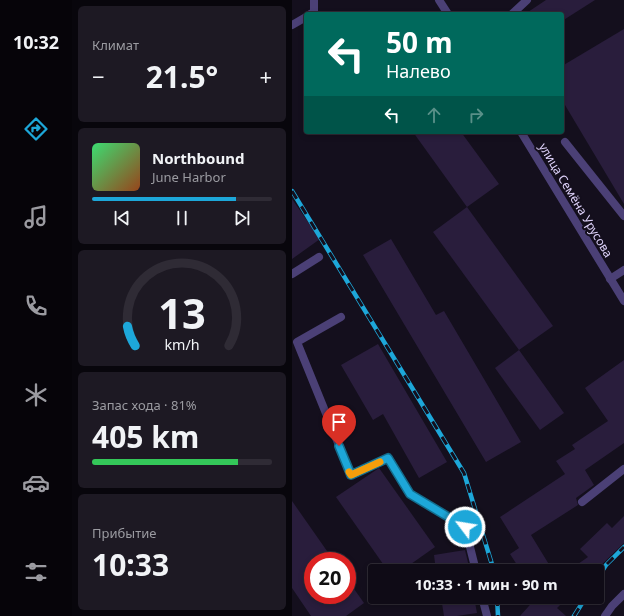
<!DOCTYPE html>
<html lang="ru">
<meta charset="utf-8">
<style>
:root{--surface:#0f0b16;--page:#1d1923;--text:#f1f3f6;--muted:#9b9ba1;--line:#2f2b35;--accent:#1da7d9}
body{margin:0;font-family:"Noto Sans",sans-serif;background:var(--page);color:var(--text);height:100vh;display:flex;flex-direction:column;font-size:15px;white-space:nowrap}
*{box-sizing:border-box;margin:0}
p{font-size:13px;color:var(--muted)}
.icon{flex:none;width:22px;height:22px;fill:none;stroke:currentColor;stroke-width:2;stroke-linecap:round;stroke-linejoin:round}
.map{position:relative;flex:1;overflow:hidden}
.side{display:flex;flex-direction:column;gap:6px;padding:6px;background:#08060c;width:220px}
.side>*{flex:none}
.hud{position:absolute;left:12px;top:12px;width:260px;height:122px;border-radius:4px;box-shadow:0 2px 6px #0003,0 0 0 1px var(--line);background:#00695c;color:#fff;overflow:hidden}
.speed{position:absolute;left:12px;top:552px;display:flex;gap:8px;font-size:20px;font-weight:700;text-align:center}
.speed>*{display:grid;place-content:center;width:52px;height:52px;border-radius:50%;background:var(--surface);box-shadow:0 2px 6px #0003,0 0 0 1px var(--line);line-height:1}
.speed .limit{border:6px solid #d22;background:#fff;color:#111}
.pin{position:absolute;display:grid;place-items:center;width:34px;height:34px;color:#fff;margin:-41px -17px;border-radius:50% 50% 50% 0;rotate:-45deg;box-shadow:0 0 4px #0007}
.pin .icon{rotate:45deg}
.me{position:absolute;width:44px;margin:-22px;rotate:301deg;stroke-linejoin:round;filter:drop-shadow(0 0 3px #0008)}
.turn{display:flex;align-items:center;gap:14px;height:84px;padding:0 16px;font-size:18px}
.turn .icon{width:52px;height:52px;stroke-width:2.5}
.turn b{display:block;font-size:28px;line-height:34px}
.lanes{display:flex;align-items:center;height:38px;padding:0 16px;background:#0003;justify-content:center;gap:20px;direction:ltr}
.lanes .off{opacity:.35}
.big{font-size:30px;font-weight:700;line-height:1.1}
.side .tile{flex:1;display:flex;flex-direction:column;justify-content:center;gap:6px;min-width:0;padding:0 14px;border-radius:6px;background:var(--page)}
.side .dial{align-items:center;gap:0}
.dial svg{height:104px;overflow:visible;fill:none;stroke:var(--line);stroke-width:7;stroke-linecap:round;text-anchor:middle}
.dial text{fill:var(--text);stroke:none}
.song{display:flex;align-items:center;gap:12px}
.cover{width:48px;height:48px;border-radius:6px;background:linear-gradient(135deg,hsl(140 70% 55%),hsl(20 70% 35%))}
.played{height:4px;border-radius:2px;background:linear-gradient(90deg,var(--accent) 80%,var(--line) 80%)}
.keys{display:flex;justify-content:space-around;direction:ltr}
.heat{display:flex;justify-content:space-between;align-items:center;font-size:22px;direction:ltr}
.charge{height:6px;border-radius:3px;background:linear-gradient(90deg,#34c759 81%,var(--line) 0)}
.trip{position:absolute;left:76px;top:564px;width:236px;height:40px;border-radius:4px;background:var(--surface);box-shadow:0 2px 6px #0003,0 0 0 1px var(--line);font-weight:700;line-height:40px;text-align:center}
main{display:flex;flex:1;min-height:0}
.tabs{display:flex;flex-direction:column;width:72px;justify-content:space-around;align-items:center;background:#060409;color:var(--muted)}
.tabs .icon{width:28px;height:28px}
.tabs .current{color:var(--accent)}
.tabs b{font-size:18px;color:var(--text)}
.map>svg:first-child{display:block}
.building{fill:#291d3c}
.lines{fill:none;stroke-linecap:round;stroke-linejoin:round}
.lane{stroke:#4b4076;stroke-width:8}
.street{stroke:#4b4076;stroke-width:8}
.rail-casing{stroke:#1da7d9;stroke-width:4.5}
.rail{stroke:#140f1d;stroke-width:3;stroke-dasharray:9;stroke-linecap:butt}
.route-casing{stroke:#136d8d;stroke-width:10}
.route{stroke:#1da7d9;stroke-width:7}
.slow{stroke:#f59e0b;stroke-width:7}
.labels{text-anchor:middle;dominant-baseline:central;stroke-width:4;stroke-linejoin:round;paint-order:stroke}
.street-label{font-size:12px;fill:#ddd1f9;stroke:#140f1d}
</style>
<main>
<nav class="tabs">
<b>10:32</b>
<svg class="icon current" aria-label="directions" viewBox="0 0 24 24"><path d="M12 3l9 9-9 9-9-9zM9 14v-3h6M13 9l2 2-2 2"/></svg>
<svg class="icon" aria-label="music" viewBox="0 0 24 24"><path d="M9 18V5l10-2v13"/><circle cx="6" cy="18" r="3"/><circle cx="16" cy="16" r="3"/></svg>
<svg class="icon" aria-label="phone" viewBox="0 0 24 24"><path d="M5 4h4l2 5-3 2q2 4 5 5l2-3 5 2v4C11 20 4 13 5 4z"/></svg>
<svg class="icon" aria-label="climate" viewBox="0 0 24 24"><path d="M12 3v18M4 7l16 10M4 17L20 7"/></svg>
<svg class="icon" aria-label="car" viewBox="0 0 24 24"><path d="M5 17H2v-5l4-1 3-4h7l3 4 3 1v5h-3M9 17h6M6 11h13"/><circle cx="7" cy="17" r="2"/><circle cx="17" cy="17" r="2"/></svg>
<svg class="icon" aria-label="filters" viewBox="0 0 24 24"><path d="M4 7h16M4 17h16"/><circle cx="9" cy="7" r="2"/><circle cx="15" cy="17" r="2"/></svg>
</nav>
<section class="side">
<div class="tile"><p>Климат</p>
<div class="heat"><a>−</a><b class="big">21.5°</b><a>+</a></div>
</div>
<div class="tile">
<div class="song"><i class="cover"></i><div><b>Northbound</b><p>June Harbor</p></div></div>
<div class="played"></div>
<div class="keys"><svg class="icon" aria-label="previous" viewBox="0 0 24 24"><path d="M18 5L8 12l10 7zM5 5v14"/></svg><svg class="icon" aria-label="pause" viewBox="0 0 24 24"><path d="M8 5v14M16 5v14"/></svg><svg class="icon" aria-label="next" viewBox="0 0 24 24"><path d="M6 5l10 7-10 7zM19 5v14"/></svg></div>
</div>
<div class="tile dial"><svg viewBox="0 0 100 80">
<path d="M14 69A42 42 0 1 1 86 69"/>
<path d="M14 69A42 42 0 0 1 8 54" stroke="#1da7d9"/>
<text x="50" y="56" font-size="32" font-weight="700">13</text>
<text x="50" y="72" font-size="11">km/h</text>
</svg></div>
<div class="tile"><p>Запас хода · 81%</p><b class="big">405 km</b><div class="charge"></div></div>
<div class="tile"><p>Прибытие</p><b class="big">10:33</b></div>
</section>
<div class="map">
<svg width="332" height="616" viewBox="0 0 332 616">
<rect width="100%" height="100%" fill="#140f1d"/>
<g class="building">
<path d="M 254,0 L 303,0 L 270,21 L 270,14 L 233,14 Z"/>
<path d="M 332,29 L 332,204 L 270,100 L 270,66 Z"/>
<path d="M 121,132 L 169,132 L 207,184 L 175,207 Z"/>
<path d="M 0,199 L 28,239 L 0,259 Z"/>
<path d="M 175,207 L 261,326 L 227,350 L 141,232 Z"/>
<path d="M 99,239 L 144,315 L 152,311 L 229,442 L 194,462 L 71,255 Z"/>
<path d="M 86,344 L 155,462 L 127,478 L 91,414 L 81,420 L 49,365 Z"/>
<path d="M 227,350 L 272,413 L 248,430 L 203,368 Z"/>
<path d="M 332,360 L 332,443 L 293,470 L 302,485 L 284,498 L 286,505 L 239,535 L 261,571 L 229,571 L 218,554 L 227,548 L 208,517 L 273,474 L 264,461 L 283,449 L 280,445 L 316,421 L 293,388 Z"/>
<path d="M 87,468 L 143,547 L 109,571 L 96,571 L 44,497 Z"/>
<path d="M 0,501 L 42,561 L 21,561 L 21,595 L 55,595 L 55,579 L 72,603 L 54,616 L 19,616 L 0,588 Z"/>
<path d="M 332,516 L 332,543 L 303,571 L 276,571 L 296,557 L 288,549 L 315,523 L 320,528 Z"/>
<path d="M 173,550 L 178,571 L 144,571 L 142,555 Z"/>
<path d="M 149,597 L 182,597 L 185,613 L 165,616 L 152,616 Z"/>
<path d="M 245,597 L 276,597 L 265,608 L 274,616 L 228,616 Z"/>
</g>
<g class="lines">
<g class="lane">
<path d="M 18,14 L 22,12 L 22,0"/>
<path d="M 220,14 L 235,0"/>
<path d="M 0,25 L 14,17"/>
<path d="M 273,142 L 332,216"/>
<path d="M 0,274 L 27,257"/>
<path d="M 318,279 L 332,270"/>
<path d="M 49,317 L 5,342 L 59,475 L 96,458 L 118,494 L 173,527 L 184,571"/>
<path d="M 290,502 L 332,469"/>
<path d="M 190,597 L 195,616"/>
</g>
<g class="street">
<path d="M 147,0 L 156,14"/>
<path d="M 229,132 L 332,301"/>
<path d="M 313,616 L 320,606 L 332,594"/>
</g>
<defs>
<g id="rail">
<path d="M 0,191 L 172,473 L 202,571"/>
<path d="M 305,579 L 314,565 L 332,547"/>
<path d="M 205,597 L 206,616"/>
<path d="M 282,616 L 294,597"/>
</g>
</defs>
<use href="#rail" class="rail-casing"/>
<use href="#rail" class="rail"/>
</g>
<g class="lines">
<defs>
<path id="route" d="M 47,446 L 59,475 L 96,458 L 118,494 L 173,527"/>
</defs>
<use href="#route" class="route-casing"/>
<use href="#route" class="route"/>
<path class="slow" d="M 57,472 L 59,475 L 88,462"/>
</g>
<g class="labels">
<g class="street-label">
<text transform="translate(284 200) rotate(59)">улица Семёна Урусова</text>
</g>
</g>
</svg>
<div class="speed"><div class="limit">20</div></div>
<div class="pin" style="left:47px;top:446px;background:#d93025"><svg class="icon" aria-label="arrive" viewBox="0 0 24 24"><path d="M6 21V4h12l-3 4 3 4H6"/></svg></div>
<svg class="me" style="left:173px;top:527px" viewBox="-20 -20 40 40"><circle r="17" fill="#1da7d9" stroke="#fff" stroke-width="3"/><path d="M0-11L8 9 0 5-8 9z" fill="#fff"/></svg>
<div class="trip">10:33 · 1 мин · 90 m</div>
<div class="hud">
<div class="turn"><svg class="icon" aria-label="left" viewBox="0 0 24 24"><path d="M17 20v-9H6M10 6l-5 5 5 5"/></svg><div><b>50 m</b>Налево</div></div>
<div class="lanes"><svg class="icon" aria-label="left" viewBox="0 0 24 24"><path d="M17 20v-9H6M10 6l-5 5 5 5"/></svg><svg class="icon off" aria-label="ahead" viewBox="0 0 24 24"><path d="M12 20V5M6 11l6-6 6 6"/></svg><svg class="icon off" aria-label="right" viewBox="0 0 24 24"><path d="M7 20v-9h11M14 6l5 5-5 5"/></svg></div>
</div>
</div>
</main>
